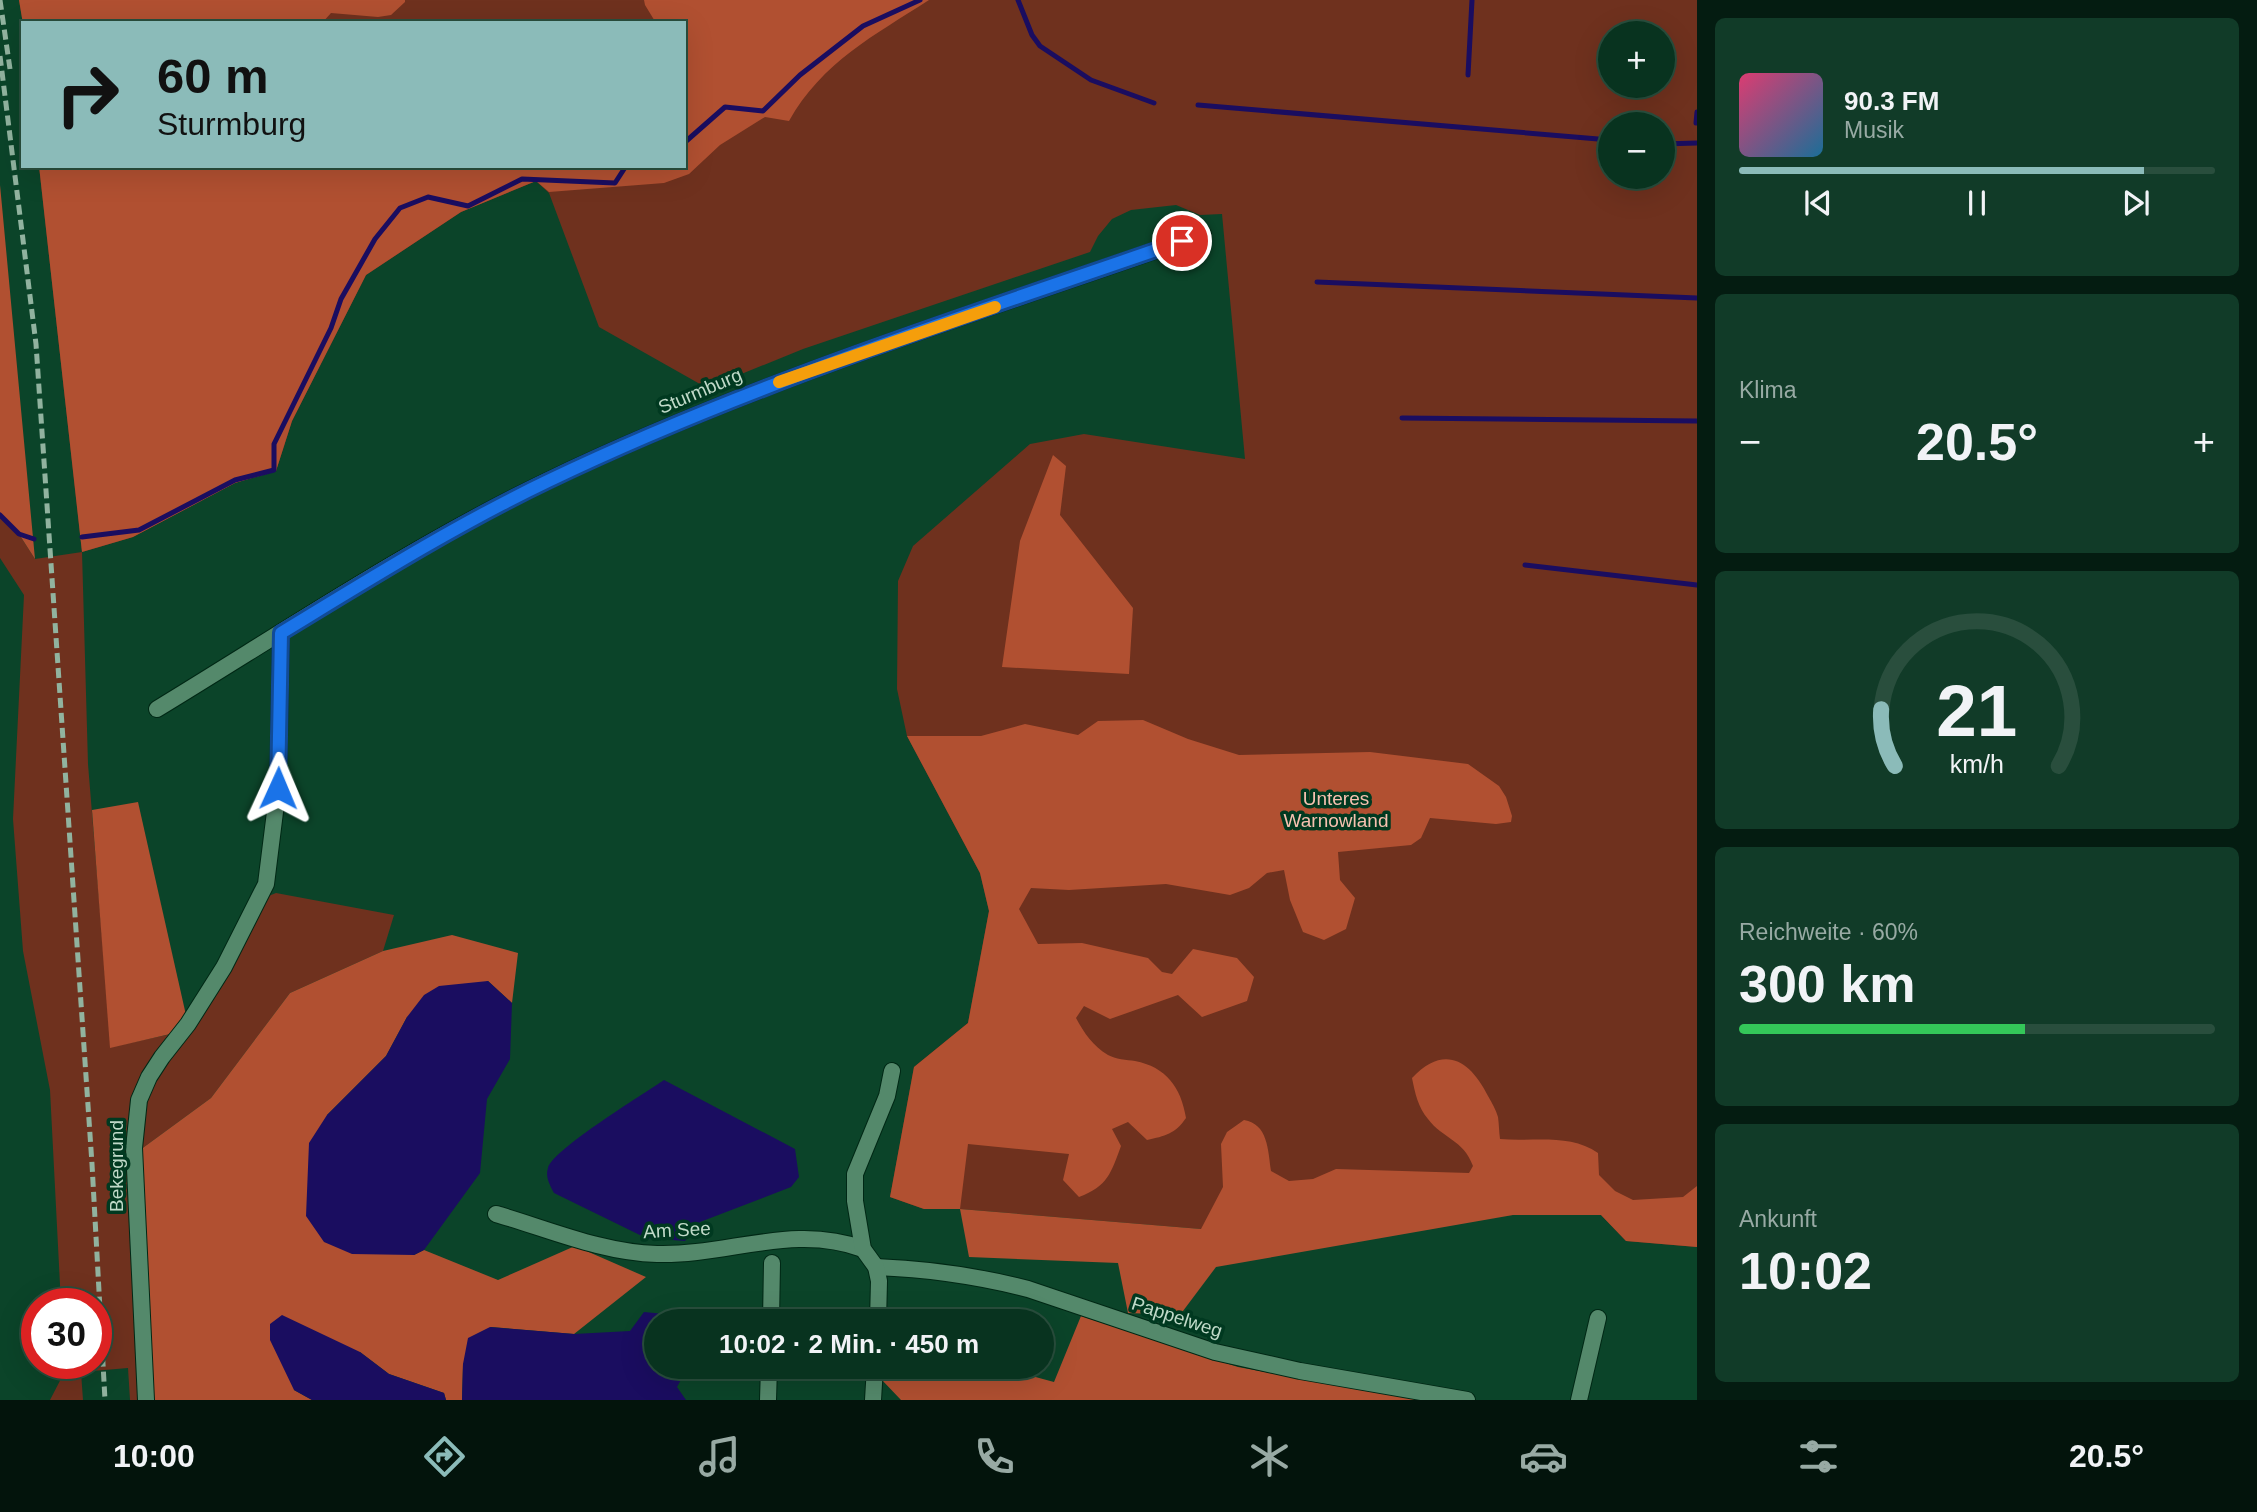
<!DOCTYPE html>
<html lang="de">
<meta charset="utf-8">
<style>
:root{--surface:#08331f;--page:#113b28;--text:#f1f3f6;--muted:#98aaa4;--line:#294e3d;--accent:#8bbbb9}
body{margin:0;font-family:Arial,sans-serif;background:var(--page);color:var(--text);height:100vh;display:flex;flex-direction:column;font-size:26px;white-space:nowrap}
*{box-sizing:border-box;margin:0}
p{font-size:23px;color:var(--muted)}
.icon{flex:none;width:38px;height:38px;fill:none;stroke:currentColor;stroke-width:2;stroke-linecap:round;stroke-linejoin:round}
.map{position:relative;flex:1;overflow:hidden}
.side{display:flex;flex-direction:column;gap:18px;padding:18px;background:#041c11;width:560px}
.side>*{flex:none}
.guide{position:absolute;left:21px;top:21px;width:665px;height:147px;border-radius:0px;box-shadow:0 7px 28px #0002,0 0 0 2px var(--line);background:#8bbbb9;color:#111;overflow:hidden}
.buttons{position:absolute;left:1598px;top:21px;display:grid;gap:14px}
.buttons a{display:grid;place-items:center;width:77px;height:77px;border-radius:50%;background:var(--surface);box-shadow:0 7px 28px #0002,0 0 0 2px var(--line);font-size:35px}
.speed{position:absolute;left:21px;top:1288px;display:flex;gap:14px;font-size:35px;font-weight:700;text-align:center}
.speed>*{display:grid;place-content:center;width:91px;height:91px;border-radius:50%;background:var(--surface);box-shadow:0 7px 28px #0002,0 0 0 2px var(--line);line-height:1}
.speed .limit{border:10px solid #d22;background:#fff;color:#111}
.pin{position:absolute;display:grid;place-items:center;width:60px;height:60px;color:#fff;margin:-30px;border:4px solid #fff;border-radius:50%;box-shadow:0 2px 7px #0007}
.me{position:absolute;width:77px;margin:-38px;rotate:1deg;stroke-linejoin:round;filter:drop-shadow(0 0 5px #0008)}
.turn{display:flex;align-items:center;gap:24px;height:147px;padding:0 21px;font-size:32px}
.turn .icon{width:91px;height:91px;stroke-width:2.5}
.turn b{display:block;font-size:49px;line-height:60px}
.big{font-size:52px;font-weight:600;line-height:1.1}
.side .card{flex:1;display:flex;flex-direction:column;justify-content:center;gap:10px;min-width:0;padding:0 24px;border-radius:10px;background:var(--page)}
.side .dial{align-items:center;gap:0}
.dial svg{height:182px;overflow:visible;fill:none;stroke:var(--line);stroke-width:7;stroke-linecap:round;text-anchor:middle}
.dial text{fill:var(--text);stroke:none}
.song{display:flex;align-items:center;gap:21px}
.cover{width:84px;height:84px;border-radius:10px;background:linear-gradient(135deg,hsl(340 70% 55%),hsl(200 70% 35%))}
.played{height:7px;border-radius:4px;background:linear-gradient(90deg,var(--accent) 85%,var(--line) 85%)}
.keys{display:flex;justify-content:space-around;direction:ltr}
.heat{display:flex;justify-content:space-between;align-items:center;font-size:38px;direction:ltr}
.charge{height:10px;border-radius:5px;background:linear-gradient(90deg,#34c759 60%,var(--line) 0)}
.trip{position:absolute;left:644px;top:1309px;width:410px;height:70px;border-radius:35px;background:var(--surface);box-shadow:0 7px 28px #0002,0 0 0 2px var(--line);font-weight:600;line-height:70px;text-align:center}
.tab-bar{display:flex;height:112px;justify-content:space-around;align-items:center;background:#03140c;color:var(--muted)}
.tab-bar .icon{width:49px;height:49px}
.tab-bar .current{color:var(--accent)}
.tab-bar b{font-size:32px;color:var(--text)}
main{display:flex;flex:1;min-height:0}
.map>svg:first-child{display:block}
.green{fill:#6f311e;fill-rule:evenodd}
.forest{fill:#b15031}
.water{fill:#1a0d60}
.lines{fill:none;stroke-linecap:round;stroke-linejoin:round}
.stream{stroke:#1a0d60;stroke-width:5}
.minor-casing{stroke:#002815;stroke-width:18}
.minor{stroke:#54896b;stroke-width:16}
.rail{stroke:#91b39f;stroke-width:5;stroke-dasharray:10 5;stroke-linecap:butt}
.route-casing{stroke:#114b97;stroke-width:18}
.route{stroke:#1a73e8;stroke-width:12}
.slow{stroke:#f59e0b;stroke-width:12}
.labels{text-anchor:middle;dominant-baseline:central;stroke-width:7;stroke-linejoin:round;paint-order:stroke}
.street-label{font-size:19px;fill:#c0dac9;stroke:#003920}
.park-label{font-size:19px;fill:#f6c1b0;stroke:#003920}
</style>
<main>
<div class="map">
<svg width="1697" height="1400" viewBox="0 0 1697 1400">
<rect width="100%" height="100%" fill="#0b4429"/>
<path class="green" d="M 19,0 L 1697,0 L 1697,1247 L 1626,1241 L 1601,1215 L 1513,1215 L 1201,1229 L 960,1209 L 924,1209 L 890,1197 L 914,1067 L 968,1023 L 989,911 L 980,873 L 907,736 L 897,689 L 898,581 L 913,546 L 1030,444 L 1084,434 L 1245,459 L 1222,214 L 1200,215 L 1176,205 L 1131,210 L 1112,219 L 1098,236 L 1090,252 L 803,349 L 707,388 L 599,327 L 549,193 L 536,181 L 461,212 L 366,275 L 292,421 L 276,471 L 235,483 L 133,537 L 82,552 L 88,764 L 111,1047 L 194,1029 L 231,972 L 266,897 L 276,893 L 394,915 L 383,951 L 290,993 L 211,1098 L 140,1150 L 153,1400 L 130,1400 L 128,1368 L 81,1372 L 83,1400 L 50,1400 L 65,1371 L 64,1363 L 96,1363 L 96,1304 L 61,1304 L 50,1090 L 23,951 L 13,819 L 24,595 L 0,558 L 0,515 L 19,534 L 35,559 L 82,552 L 39,166 L 684,166 L 684,23 L 23,24 ZM 1610,33 L 1662,33 L 1662,86 L 1610,86 ZM 1610,124 L 1662,124 L 1662,177 L 1610,177 Z"/>
<g class="forest">
<path d="M 19,0 L 405,0 L 405,2 L 391,15 L 378,17 L 331,13 L 322,23 L 23,24 Z"/>
<path d="M 644,0 L 929,0 C 875,35 822,62 789,121 L 765,117 L 720,145 L 689,174 L 664,183 L 549,192 L 536,181 L 461,212 L 366,275 L 292,421 L 276,471 L 235,483 L 133,537 L 82,552 L 39,166 L 684,166 L 684,23 L 656,23 L 645,5 Z"/>
<path d="M 0,185 L 2,206 L 35,559 L 19,534 L 0,515 Z"/>
<path d="M 1053,455 L 1066,466 L 1060,515 L 1133,608 L 1129,674 L 1002,667 L 1020,541 Z"/>
<path d="M 1143,720 L 1188,739 L 1239,755 L 1370,752 L 1468,764 L 1499,786 L 1506,797 L 1512,816 L 1511,822 L 1496,824 L 1430,818 L 1421,838 L 1411,845 L 1338,852 L 1340,880 L 1355,898 L 1346,929 L 1324,940 L 1303,932 L 1290,900 L 1284,870 L 1267,873 L 1249,888 L 1230,895 L 1166,884 L 1069,890 L 1031,888 L 1019,909 L 1038,944 L 1082,943 L 1148,958 L 1162,972 L 1172,974 L 1193,949 L 1237,958 L 1254,977 L 1247,1001 L 1202,1017 L 1178,995 L 1110,1019 L 1084,1006 L 1076,1018 C 1084,1033 1093,1046 1108,1055 C 1115,1059 1127,1060 1135,1061 C 1166,1067 1181,1087 1186,1118 C 1175,1134 1165,1136 1147,1140 L 1128,1122 L 1112,1129 L 1121,1146 C 1111,1173 1108,1186 1079,1197 L 1063,1180 L 1069,1154 L 968,1144 L 960,1209 L 1201,1229 L 1223,1187 L 1221,1144 L 1227,1132 L 1244,1120 C 1268,1124 1268,1150 1271,1171 L 1289,1181 L 1313,1179 L 1336,1169 L 1469,1173 L 1473,1166 C 1463,1139 1443,1139 1428,1119 C 1418,1107 1415,1093 1412,1078 C 1444,1044 1470,1060 1488,1096 C 1492,1103 1496,1110 1498,1117 C 1499,1124 1499,1132 1500,1139 C 1533,1142 1570,1133 1598,1153 L 1599,1175 L 1615,1191 L 1633,1200 L 1683,1197 L 1697,1186 L 1697,1247 L 1626,1241 L 1601,1215 L 1513,1215 L 1216,1267 L 1180,1315 L 1128,1313 L 1118,1263 L 969,1257 L 960,1209 L 924,1209 L 890,1197 L 914,1067 L 968,1023 L 989,911 L 980,873 L 907,736 L 981,736 L 1025,724 L 1078,735 L 1098,721 Z"/>
<path d="M 138,802 L 188,1024 L 183,1031 L 110,1048 L 92,810 Z"/>
<path d="M 452,935 L 518,953 L 512,1003 L 488,981 L 407,1017 L 386,1056 L 327,1115 L 414,1255 L 424,1250 L 498,1280 L 575,1246 L 646,1277 L 574,1334 L 491,1327 L 463,1364 L 462,1400 L 446,1400 L 444,1393 L 389,1374 L 360,1352 L 294,1390 L 312,1400 L 153,1400 L 140,1150 L 211,1098 L 290,993 L 383,951 Z"/>
<path d="M 1081,1316 L 1238,1367 L 1420,1400 L 901,1400 L 881,1379 L 882,1367 L 998,1367 L 1054,1382 Z"/>
</g>
<g class="water">
<path d="M 488,981 L 512,1003 L 510,1059 L 487,1099 L 480,1173 L 424,1250 L 414,1255 L 352,1254 L 324,1242 L 306,1216 L 309,1143 L 327,1115 L 386,1056 L 407,1017 L 424,995 L 439,986 Z"/>
<path d="M 664,1080 L 795,1149 L 799,1177 L 791,1187 L 700,1222 L 685,1241 L 646,1238 L 554,1193 C 550,1185 545,1177 548,1168 C 553,1149 644,1094 664,1080 Z"/>
<path d="M 644,1312 L 685,1316 L 685,1321 L 656,1321 L 656,1367 L 684,1367 L 684,1374 L 677,1387 L 686,1400 L 462,1400 L 463,1364 L 468,1338 L 490,1327 L 574,1334 L 630,1331 Z"/>
<path d="M 282,1315 L 360,1352 L 389,1374 L 444,1393 L 446,1400 L 312,1400 L 294,1390 L 270,1340 L 270,1324 Z"/>
</g>
<g class="lines">
<g class="stream">
<path d="M 1018,0 L 1032,35 L 1040,46 L 1091,80 L 1154,103"/>
<path d="M 1468,75 L 1472,0"/>
<path d="M 1198,105 L 1610,140"/>
<path d="M 1696,123 L 1697,112"/>
<path d="M 684,143 L 725,107 L 763,111 L 800,75 L 863,26 L 920,0"/>
<path d="M 1662,144 L 1697,143"/>
<path d="M 1317,282 L 1697,298"/>
<path d="M 1402,418 L 1697,421"/>
<path d="M 0,515 L 19,534 L 34,539"/>
<path d="M 82,537 L 139,530 L 235,480 L 274,470 L 274,444 L 331,328 L 341,299 L 375,239 L 400,208 L 428,197 L 468,206 L 522,179 L 615,183 L 626,166"/>
<path d="M 1525,565 L 1697,585"/>
</g>
<defs>
<g id="minor">
<path d="M 157,709 C 285,631 412,546 547,481 C 758,380 983,311 1203,234"/>
<path d="M 496,1214 C 548,1229 603,1253 657,1254 C 728,1256 794,1223 863,1249"/>
<path d="M 876,1267 C 928,1269 978,1276 1028,1289 L 1215,1352 L 1300,1371 L 1467,1400"/>
<path d="M 771,1321 L 772,1263"/>
<path d="M 878,1321 L 879,1281 L 876,1267 L 863,1249 L 855,1201 L 855,1174 L 887,1096 L 892,1071"/>
<path d="M 146,1400 L 134,1148 L 139,1100 L 149,1077 L 162,1057 L 188,1024 L 224,967 L 266,884 L 278,788 L 281,633"/>
<path d="M 768,1400 L 769,1367"/>
<path d="M 873,1400 L 875,1367"/>
<path d="M 1579,1400 L 1598,1318"/>
</g>
</defs>
<use href="#minor" class="minor-casing"/>
<use href="#minor" class="minor"/>
<g class="rail">
<path d="M 0,0 L 10,69"/>
<path d="M 0,56 L 36,344 L 92,1164 L 105,1400"/>
</g>
</g>
<g class="lines">
<defs>
<path id="route" d="M 278,788 L 281,633 C 368,580 456,525 548,481 C 752,383 969,315 1182,241"/>
</defs>
<use href="#route" class="route-casing"/>
<use href="#route" class="route"/>
<path class="slow" d="M 779,382 L 995,307"/>
</g>
<g class="labels">
<g class="street-label">
<text transform="translate(700 391) rotate(-23)">Sturmburg</text>
<text transform="translate(116 1166) rotate(-90)">Bekegrund</text>
<text transform="translate(677 1230) rotate(-3)">Am See</text>
<text transform="translate(1177 1317) rotate(18)">Pappelweg</text>
</g>
<g class="park-label">
<text x="1336" y="798">Unteres<tspan x="1336" dy="22">Warnowland</tspan></text>
</g>
</g>
</svg>
<div class="buttons">
<a>+</a>
<a>−</a>
</div>
<div class="speed"><div class="limit">30</div></div>
<div class="pin" style="left:1182px;top:241px;background:#d93025"><svg class="icon" aria-label="arrive" viewBox="0 0 24 24"><path d="M6 21V4h12l-3 4 3 4H6"/></svg></div>
<svg class="me" style="left:278px;top:788px" viewBox="-20 -20 40 40"><path d="M0-17L14 15 0 8-14 15z" fill="#1a73e8" stroke="#fff" stroke-width="4"/></svg>
<div class="trip">10:02 · 2 Min. · 450 m</div>
<div class="guide">
<div class="turn"><svg class="icon" aria-label="right" viewBox="0 0 24 24"><path d="M7 20v-9h11M14 6l5 5-5 5"/></svg><div><b>60 m</b>Sturmburg</div></div>
</div>
</div>
<section class="side">
<div class="card">
<div class="song"><i class="cover"></i><div><b>90.3 FM</b><p>Musik</p></div></div>
<div class="played"></div>
<div class="keys"><svg class="icon" aria-label="previous" viewBox="0 0 24 24"><path d="M18 5L8 12l10 7zM5 5v14"/></svg><svg class="icon" aria-label="pause" viewBox="0 0 24 24"><path d="M8 5v14M16 5v14"/></svg><svg class="icon" aria-label="next" viewBox="0 0 24 24"><path d="M6 5l10 7-10 7zM19 5v14"/></svg></div>
</div>
<div class="card"><p>Klima</p>
<div class="heat"><a>−</a><b class="big">20.5°</b><a>+</a></div>
</div>
<div class="card dial"><svg viewBox="0 0 100 80">
<path d="M14 69A42 42 0 1 1 86 69"/>
<path d="M14 69A42 42 0 0 1 8 44" stroke="#8bbbb9"/>
<text x="50" y="56" font-size="32" font-weight="700">21</text>
<text x="50" y="72" font-size="11">km/h</text>
</svg></div>
<div class="card"><p>Reichweite · 60%</p><b class="big">300 km</b><div class="charge"></div></div>
<div class="card"><p>Ankunft</p><b class="big">10:02</b></div>
</section>
</main>
<nav class="tab-bar">
<b>10:00</b>
<svg class="icon current" aria-label="directions" viewBox="0 0 24 24"><path d="M12 3l9 9-9 9-9-9zM9 14v-3h6M13 9l2 2-2 2"/></svg>
<svg class="icon" aria-label="music" viewBox="0 0 24 24"><path d="M9 18V5l10-2v13"/><circle cx="6" cy="18" r="3"/><circle cx="16" cy="16" r="3"/></svg>
<svg class="icon" aria-label="phone" viewBox="0 0 24 24"><path d="M5 4h4l2 5-3 2q2 4 5 5l2-3 5 2v4C11 20 4 13 5 4z"/></svg>
<svg class="icon" aria-label="climate" viewBox="0 0 24 24"><path d="M12 3v18M4 7l16 10M4 17L20 7"/></svg>
<svg class="icon" aria-label="car" viewBox="0 0 24 24"><path d="M5 17H2v-5l4-1 3-4h7l3 4 3 1v5h-3M9 17h6M6 11h13"/><circle cx="7" cy="17" r="2"/><circle cx="17" cy="17" r="2"/></svg>
<svg class="icon" aria-label="filters" viewBox="0 0 24 24"><path d="M4 7h16M4 17h16"/><circle cx="9" cy="7" r="2"/><circle cx="15" cy="17" r="2"/></svg>
<b>20.5°</b>
</nav>
